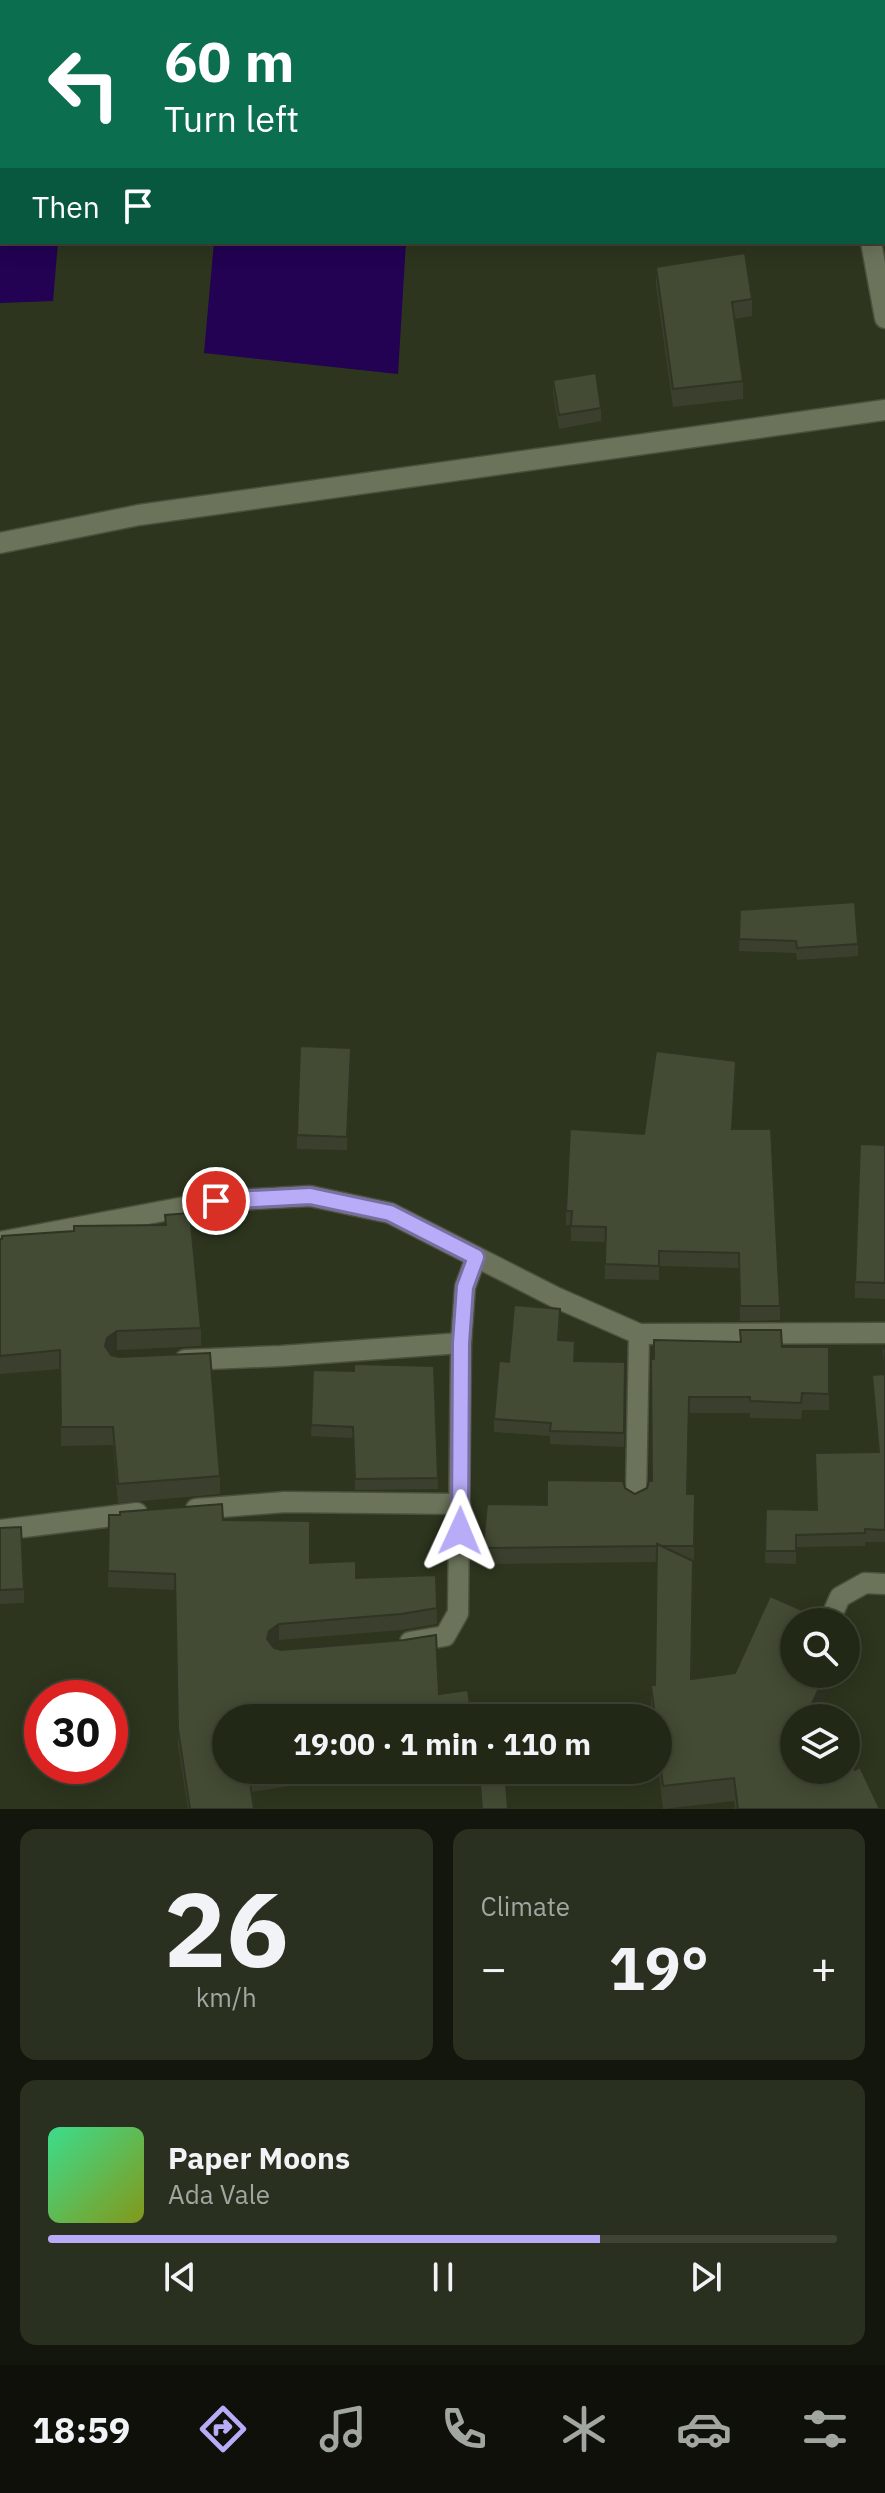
<!DOCTYPE html>
<meta charset="utf-8">
<style>
:root{--surface:#222816;--page:#2a301f;--text:#f1f3f6;--muted:#a2a6a1;--line:#3f4435;--accent:#b8abf7}
body{margin:0;font-family:"IBM Plex Sans",sans-serif;background:var(--page);color:var(--text);height:100vh;display:flex;flex-direction:column;font-size:30px;white-space:nowrap}
*{box-sizing:border-box;margin:0}
p{font-size:26px;color:var(--muted)}
.icon{flex:none;width:44px;height:44px;fill:none;stroke:currentColor;stroke-width:2;stroke-linecap:round;stroke-linejoin:round}
.map{position:relative;height:1809px;overflow:hidden}
.drawer{display:flex;flex-direction:column;gap:20px;padding:20px;background:#13160c;flex:1}
.drawer>*{flex:none}
.hud{position:absolute;left:0px;top:0px;width:886px;height:244px;box-shadow:0 4px 20px #0003,0 0 0 2px var(--line);background:#0b6e4f;color:#fff;overflow:hidden}
.buttons{position:absolute;left:780px;top:1608px;display:grid;gap:16px}
.buttons a{display:grid;place-items:center;width:80px;height:80px;border-radius:50%;background:var(--surface);box-shadow:0 4px 20px #0003,0 0 0 2px var(--line);font-size:40px}
.speed{position:absolute;left:24px;top:1680px;display:flex;gap:16px;font-size:40px;font-weight:700;text-align:center}
.speed>*{display:grid;place-content:center;width:104px;height:104px;border-radius:50%;background:var(--surface);box-shadow:0 4px 20px #0003,0 0 0 2px var(--line);line-height:1}
.speed .limit{border:12px solid #d22;background:#fff;color:#111}
.pin{position:absolute;display:grid;place-items:center;width:68px;height:68px;color:#fff;margin:-34px;border:4px solid #fff;border-radius:50%;box-shadow:0 2px 8px #0007}
.me{position:absolute;width:88px;margin:-44px;rotate:1deg;stroke-linejoin:round;filter:drop-shadow(0 0 6px #0008)}
.turn{display:flex;align-items:center;gap:28px;height:168px;padding:0 32px;font-size:36px}
.turn .icon{width:104px;height:104px;stroke-width:2.5}
.turn b{display:block;font-size:56px;line-height:68px}
.then{display:flex;align-items:center;height:76px;padding:0 32px;background:#0003;gap:16px;font-size:30px}
.big{font-size:60px;font-weight:700;line-height:1.1}
.drawer .card{flex:1;display:flex;flex-direction:column;justify-content:center;gap:12px;min-width:0;padding:0 28px;border-radius:16px;background:var(--page)}
.drawer .dial{align-items:center;gap:0}
.dial b{font-size:104px;line-height:1}
.song{display:flex;align-items:center;gap:24px}
.cover{width:96px;height:96px;border-radius:12px;background:linear-gradient(135deg,hsl(150 70% 55%),hsl(70 70% 35%))}
.played{height:8px;border-radius:4px;background:linear-gradient(90deg,var(--accent) 70%,var(--line) 70%)}
.keys{display:flex;justify-content:space-around;direction:ltr}
.heat{display:flex;justify-content:space-between;align-items:center;font-size:44px;direction:ltr}
.drawer .tiles{flex:1;display:grid;gap:20px;grid-template-columns:1fr 1fr}
.card:last-child{grid-column:span 2}
.trip{position:absolute;left:212px;top:1704px;width:460px;height:80px;border-radius:40px;background:var(--surface);box-shadow:0 4px 20px #0003,0 0 0 2px var(--line);font-weight:700;line-height:80px;text-align:center}
.menu{display:flex;height:128px;justify-content:space-around;align-items:center;background:#0e1009;color:var(--muted)}
.menu .icon{width:56px;height:56px}
.menu .on{color:var(--accent)}
.menu b{font-size:36px;color:var(--text)}
.map>svg:first-child{display:block}
.water{fill:#230153}
.lines{fill:none;stroke-linecap:round;stroke-linejoin:round}
.minor-casing{stroke:#4a503c;stroke-width:23}
.minor{stroke:#6b745b;stroke-width:20}
.wall{fill:#3a402d}
.shaded-wall{fill:#2f3424}
.building{fill:#434b34;stroke:#2f3424;stroke-width:2}
.route-casing{stroke:#786fa1;stroke-width:20}
.route{stroke:#b8abf7;stroke-width:14}
</style>
<div class="map">
<svg width="885" height="1809" viewBox="0 0 885 1809">
<rect width="100%" height="100%" fill="#2d351e"/>
<g class="water">
<path d="M 0,150 L 2,150 L 2,242 L 58,242 L 53,301 L 0,303 Z"/>
<path d="M 214,242 L 406,242 L 398,374 L 204,353 Z"/>
</g>
<g class="lines">
<defs>
<g id="minor">
<path d="M 824,0 L 825,2"/>
<path d="M 884,91 L 885,91"/>
<path d="M 871,242 L 885,318"/>
<path d="M 0,543 L 139,515 L 885,410"/>
<path d="M 0,1242 L 216,1201 L 310,1196 L 390,1213 L 555,1297 L 639,1334 L 885,1333"/>
<path d="M 185,1360 L 281,1356 L 461,1343"/>
<path d="M 636,1497 L 639,1334"/>
<path d="M 196,1509 L 285,1502 L 460,1504"/>
<path d="M 0,1530 L 137,1513"/>
<path d="M 829,1622 L 840,1597 L 865,1583 L 885,1584"/>
<path d="M 410,1642 L 445,1636 L 458,1613 L 461,1343 L 465,1287 L 476,1257"/>
</g>
</defs>
<use href="#minor" class="minor-casing"/>
<use href="#minor" class="minor"/>
</g>
<g class="wall">
<path d="M 656,267 L 752,299 L 752,316 L 734,319 L 743,381 L 743,399 L 673,407 L 656,285 Z"/>
<path d="M 553,380 L 601,408 L 601,421 L 559,429 L 553,393 Z"/>
<path d="M 740,910 L 858,944 L 858,956 L 797,960 L 796,953 L 739,951 Z"/>
<path d="M 351,1062 L 347,1150 L 297,1149 L 297,1135 Z"/>
<path d="M 736,1076 L 732,1129 L 780,1306 L 780,1320 L 740,1321 L 739,1268 L 659,1266 L 659,1280 L 605,1279 L 605,1242 L 571,1241 L 571,1225 L 566,1225 L 566,1211 L 644,1134 Z"/>
<path d="M 885,1145 L 885,1299 L 855,1298 L 855,1282 Z"/>
<path d="M 165,1215 L 201,1328 L 201,1346 L 117,1350 L 110,1354 L 220,1476 L 220,1494 L 118,1503 L 113,1445 L 61,1446 L 60,1369 L 0,1374 L 0,1239 L 165,1225 Z"/>
<path d="M 560,1322 L 559,1340 L 574,1361 L 625,1362 L 624,1447 L 550,1444 L 550,1436 L 494,1432 L 494,1419 L 509,1362 Z"/>
<path d="M 782,1347 L 829,1347 L 829,1410 L 802,1410 L 801,1419 L 750,1418 L 750,1413 L 689,1413 L 687,1494 L 695,1494 L 692,1679 L 735,1673 L 794,1622 L 794,1718 L 880,1809 L 735,1809 L 734,1801 L 663,1809 L 658,1766 L 658,1718 L 652,1718 L 651,1709 L 651,1685 L 655,1685 L 657,1562 L 483,1564 L 483,1548 L 547,1505 L 625,1488 L 635,1494 L 647,1488 L 652,1481 L 651,1359 Z"/>
<path d="M 882,1349 L 885,1349 L 885,1542 L 865,1542 L 865,1546 L 796,1547 L 796,1564 L 765,1563 L 766,1509 L 816,1510 L 878,1452 L 872,1375 L 883,1374 Z"/>
<path d="M 434,1366 L 438,1489 L 355,1490 L 353,1438 L 311,1436 L 313,1370 L 354,1371 Z"/>
<path d="M 109,1515 L 223,1520 L 310,1563 L 356,1578 L 436,1575 L 437,1624 L 401,1630 L 279,1640 L 271,1645 L 226,1770 L 397,1770 L 251,1792 L 254,1809 L 188,1809 L 178,1745 L 175,1590 L 108,1587 Z"/>
<path d="M 0,1528 L 24,1589 L 24,1603 L 0,1604 Z"/>
</g>
<g class="shaded-wall">
<path d="M 117,1331 L 117,1350 L 107,1356 L 105,1346 L 107,1338 Z"/>
<path d="M 279,1624 L 279,1640 L 269,1647 L 267,1639 L 269,1631 Z"/>
<path d="M 794,1646 L 794,1669 L 790,1680 L 790,1656 Z"/>
<path d="M 826,1674 L 837,1674 L 816,1718 L 809,1718 L 809,1710 Z"/>
</g>
<g class="building">
<path d="M 863,0 L 885,0 L 885,4 L 884,2 L 863,2 Z"/>
<path d="M 745,253 L 752,299 L 732,302 L 743,381 L 673,389 L 656,267 Z"/>
<path d="M 596,373 L 601,408 L 559,415 L 553,380 Z"/>
<path d="M 855,902 L 858,944 L 797,948 L 796,941 L 739,939 L 740,910 Z"/>
<path d="M 300,1046 L 351,1048 L 347,1137 L 297,1135 Z"/>
<path d="M 656,1051 L 736,1061 L 732,1129 L 771,1129 L 780,1306 L 740,1306 L 739,1253 L 659,1251 L 659,1266 L 605,1264 L 606,1227 L 571,1226 L 572,1211 L 566,1211 L 570,1129 L 644,1134 Z"/>
<path d="M 860,1144 L 885,1145 L 885,1283 L 855,1282 Z"/>
<path d="M 190,1213 L 201,1328 L 117,1331 L 107,1338 L 105,1346 L 111,1355 L 119,1357 L 210,1353 L 220,1476 L 118,1484 L 113,1427 L 61,1427 L 60,1350 L 0,1356 L 0,1239 L 2,1239 L 2,1236 L 74,1231 L 74,1226 L 166,1225 L 165,1215 Z"/>
<path d="M 514,1305 L 560,1309 L 558,1340 L 575,1341 L 574,1361 L 625,1362 L 624,1433 L 550,1431 L 551,1423 L 494,1419 L 499,1361 L 509,1362 Z"/>
<path d="M 740,1330 L 781,1330 L 782,1347 L 829,1347 L 829,1394 L 802,1393 L 801,1403 L 750,1401 L 750,1397 L 689,1397 L 687,1494 L 695,1494 L 694,1546 L 662,1546 L 657,1544 L 657,1546 L 483,1548 L 487,1504 L 547,1505 L 547,1480 L 623,1481 L 625,1488 L 635,1494 L 647,1488 L 649,1481 L 652,1481 L 651,1359 L 654,1359 L 654,1340 L 741,1342 Z"/>
<path d="M 882,1349 L 885,1349 L 885,1530 L 865,1529 L 865,1533 L 796,1535 L 796,1551 L 765,1551 L 766,1509 L 817,1510 L 815,1453 L 879,1452 L 872,1375 L 884,1374 Z"/>
<path d="M 354,1364 L 434,1366 L 438,1478 L 355,1479 L 353,1427 L 311,1425 L 313,1370 L 354,1371 Z"/>
<path d="M 222,1504 L 223,1520 L 310,1521 L 310,1563 L 356,1561 L 356,1578 L 436,1575 L 437,1608 L 401,1614 L 279,1624 L 269,1631 L 267,1639 L 274,1648 L 281,1650 L 404,1640 L 436,1635 L 439,1694 L 468,1690 L 472,1718 L 226,1718 L 226,1770 L 292,1770 L 249,1777 L 254,1809 L 190,1809 L 178,1729 L 175,1574 L 108,1571 L 109,1515 L 120,1515 L 120,1512 Z"/>
<path d="M 21,1527 L 24,1589 L 0,1590 L 0,1528 Z"/>
<path d="M 657,1544 L 693,1561 L 691,1679 L 735,1673 L 770,1596 L 813,1615 L 811,1620 L 816,1622 L 794,1622 L 794,1646 L 790,1656 L 791,1668 L 794,1670 L 794,1674 L 826,1674 L 809,1710 L 815,1718 L 794,1718 L 794,1770 L 846,1770 L 846,1759 L 855,1770 L 860,1767 L 880,1809 L 738,1809 L 734,1778 L 663,1786 L 658,1742 L 658,1718 L 655,1718 L 651,1685 L 655,1685 Z"/>
<path d="M 479,1770 L 505,1770 L 508,1809 L 482,1809 Z"/>
</g>
<g class="lines">
<defs>
<path id="route" d="M 216,1201 L 310,1196 L 390,1213 L 476,1257 L 465,1287 L 461,1343 L 460,1531"/>
</defs>
<use href="#route" class="route-casing"/>
<use href="#route" class="route"/>
</g>
</svg>
<div class="buttons">
<a><svg class="icon" aria-label="search" viewBox="0 0 24 24"><circle cx="10" cy="10" r="6"/><path d="M15 15l6 6"/></svg></a>
<a><svg class="icon" aria-label="layers" viewBox="0 0 24 24"><path d="M12 4l9 5-9 5-9-5zM3 14l9 5 9-5"/></svg></a>
</div>
<div class="speed"><div class="limit">30</div></div>
<div class="pin" style="left:216px;top:1201px;background:#d93025"><svg class="icon" aria-label="arrive" viewBox="0 0 24 24"><path d="M6 21V4h12l-3 4 3 4H6"/></svg></div>
<svg class="me" style="left:460px;top:1531px" viewBox="-20 -20 40 40"><path d="M0-17L14 15 0 8-14 15z" fill="#b8abf7" stroke="#fff" stroke-width="4"/></svg>
<div class="trip">19:00 · 1 min · 110 m</div>
<div class="hud">
<div class="turn"><svg class="icon" aria-label="left" viewBox="0 0 24 24"><path d="M17 20v-9H6M10 6l-5 5 5 5"/></svg><div><b>60 m</b>Turn left</div></div>
<div class="then">Then<svg class="icon" aria-label="arrive" viewBox="0 0 24 24"><path d="M6 21V4h12l-3 4 3 4H6"/></svg></div>
</div>
</div>
<section class="drawer">
<div class="tiles">
<div class="card dial"><b>26</b><p>km/h</p></div>
<div class="card"><p>Climate</p>
<div class="heat"><a>−</a><b class="big">19°</b><a>+</a></div>
</div>
<div class="card">
<div class="song"><i class="cover"></i><div><b>Paper Moons</b><p>Ada Vale</p></div></div>
<div class="played"></div>
<div class="keys"><svg class="icon" aria-label="previous" viewBox="0 0 24 24"><path d="M18 5L8 12l10 7zM5 5v14"/></svg><svg class="icon" aria-label="pause" viewBox="0 0 24 24"><path d="M8 5v14M16 5v14"/></svg><svg class="icon" aria-label="next" viewBox="0 0 24 24"><path d="M6 5l10 7-10 7zM19 5v14"/></svg></div>
</div>
</div>
</section>
<nav class="menu">
<b>18:59</b>
<svg class="icon on" aria-label="directions" viewBox="0 0 24 24"><path d="M12 3l9 9-9 9-9-9zM9 14v-3h6M13 9l2 2-2 2"/></svg>
<svg class="icon" aria-label="music" viewBox="0 0 24 24"><path d="M9 18V5l10-2v13"/><circle cx="6" cy="18" r="3"/><circle cx="16" cy="16" r="3"/></svg>
<svg class="icon" aria-label="phone" viewBox="0 0 24 24"><path d="M5 4h4l2 5-3 2q2 4 5 5l2-3 5 2v4C11 20 4 13 5 4z"/></svg>
<svg class="icon" aria-label="climate" viewBox="0 0 24 24"><path d="M12 3v18M4 7l16 10M4 17L20 7"/></svg>
<svg class="icon" aria-label="car" viewBox="0 0 24 24"><path d="M5 17H2v-5l4-1 3-4h7l3 4 3 1v5h-3M9 17h6M6 11h13"/><circle cx="7" cy="17" r="2"/><circle cx="17" cy="17" r="2"/></svg>
<svg class="icon" aria-label="filters" viewBox="0 0 24 24"><path d="M4 7h16M4 17h16"/><circle cx="9" cy="7" r="2"/><circle cx="15" cy="17" r="2"/></svg>
</nav>
